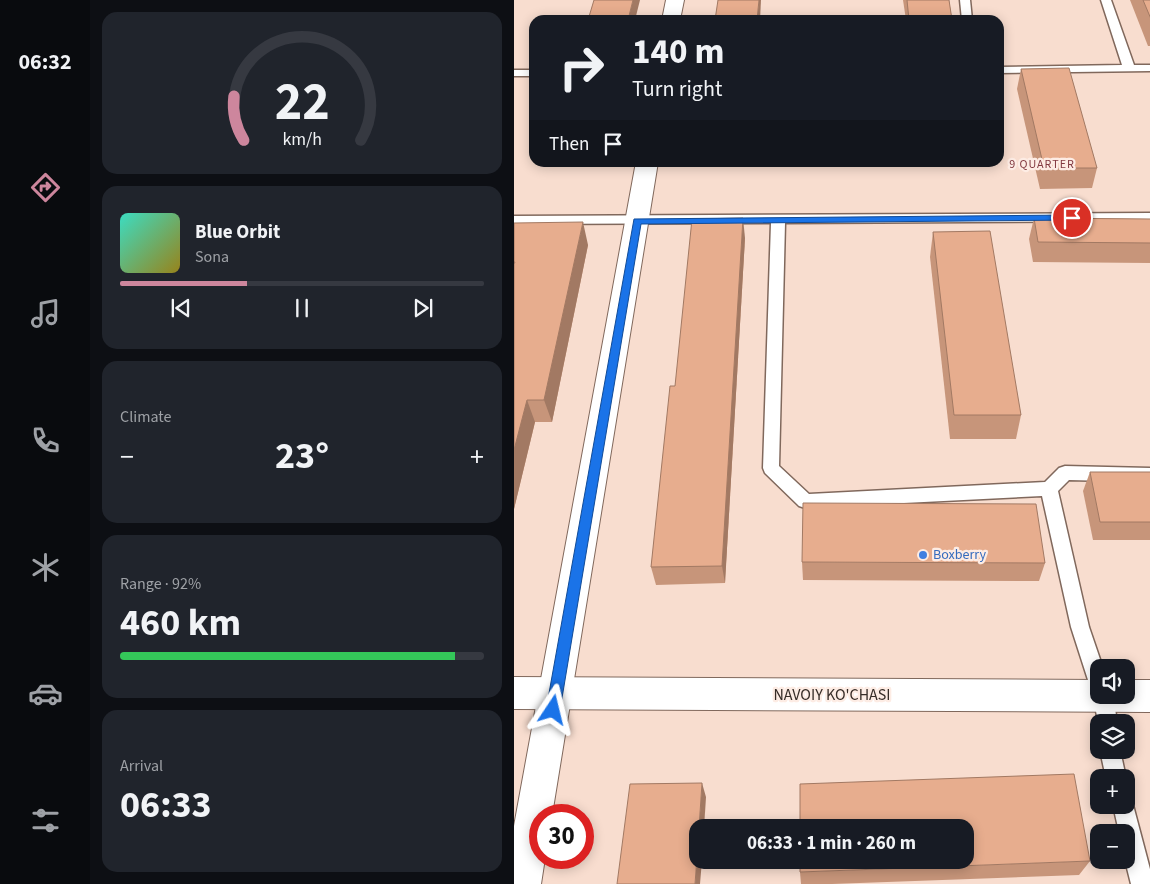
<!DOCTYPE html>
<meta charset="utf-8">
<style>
:root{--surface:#171b24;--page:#20242c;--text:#f1f3f6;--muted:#9ea1a6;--line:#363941;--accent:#cd869d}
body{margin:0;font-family:"Source Sans 3",sans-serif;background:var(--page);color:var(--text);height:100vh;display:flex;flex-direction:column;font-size:19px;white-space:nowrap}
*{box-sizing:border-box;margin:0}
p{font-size:16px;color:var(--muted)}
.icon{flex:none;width:28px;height:28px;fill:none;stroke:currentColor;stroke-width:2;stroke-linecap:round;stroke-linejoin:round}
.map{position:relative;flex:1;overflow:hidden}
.details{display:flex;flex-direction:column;gap:12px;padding:12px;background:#0d0f14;width:424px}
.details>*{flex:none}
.top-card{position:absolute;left:15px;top:15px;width:475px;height:152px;border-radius:15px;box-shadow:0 2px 12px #0003;background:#171b24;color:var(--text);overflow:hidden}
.tools{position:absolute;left:576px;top:659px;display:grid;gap:10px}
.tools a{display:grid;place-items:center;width:45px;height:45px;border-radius:10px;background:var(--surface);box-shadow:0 2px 12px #0003;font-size:25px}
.speed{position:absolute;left:15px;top:804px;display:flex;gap:10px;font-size:25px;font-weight:700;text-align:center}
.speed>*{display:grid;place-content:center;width:65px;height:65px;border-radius:50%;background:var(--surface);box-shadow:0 2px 12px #0003;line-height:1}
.speed .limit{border:8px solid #d22;background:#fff;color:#111}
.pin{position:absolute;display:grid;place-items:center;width:42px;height:42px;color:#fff;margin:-21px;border:2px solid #fff;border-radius:50%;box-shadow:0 1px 5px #0007}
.me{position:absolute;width:55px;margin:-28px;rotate:10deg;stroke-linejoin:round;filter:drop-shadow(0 0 4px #0008)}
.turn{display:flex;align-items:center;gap:18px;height:105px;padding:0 20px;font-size:22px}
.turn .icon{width:65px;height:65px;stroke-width:2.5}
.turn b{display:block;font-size:35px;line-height:42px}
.then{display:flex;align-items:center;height:48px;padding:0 20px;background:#0003;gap:10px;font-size:19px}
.big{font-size:38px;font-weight:700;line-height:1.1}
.details .widget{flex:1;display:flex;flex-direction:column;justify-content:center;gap:8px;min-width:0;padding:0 18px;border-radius:15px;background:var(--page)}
.details .dial{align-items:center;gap:0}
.dial svg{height:130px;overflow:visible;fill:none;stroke:var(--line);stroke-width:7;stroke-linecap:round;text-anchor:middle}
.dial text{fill:var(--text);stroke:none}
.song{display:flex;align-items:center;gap:15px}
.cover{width:60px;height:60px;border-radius:8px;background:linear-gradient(135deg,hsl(170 70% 55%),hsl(50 70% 35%))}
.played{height:5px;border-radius:2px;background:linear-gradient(90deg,var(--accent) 35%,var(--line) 35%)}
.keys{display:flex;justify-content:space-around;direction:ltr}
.heat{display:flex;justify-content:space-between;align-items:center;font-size:28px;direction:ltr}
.charge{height:8px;border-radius:4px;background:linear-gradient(90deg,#34c759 92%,var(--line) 0)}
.trip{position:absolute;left:175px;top:819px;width:285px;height:50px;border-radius:15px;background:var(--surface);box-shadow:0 2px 12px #0003;font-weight:700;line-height:50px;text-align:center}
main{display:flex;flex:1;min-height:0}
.tab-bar{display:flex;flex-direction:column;width:90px;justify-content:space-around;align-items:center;background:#090b0e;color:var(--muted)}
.tab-bar .icon{width:35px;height:35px}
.tab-bar .active{color:var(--accent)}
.tab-bar b{font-size:22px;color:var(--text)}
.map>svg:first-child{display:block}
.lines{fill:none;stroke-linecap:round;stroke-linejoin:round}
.service-casing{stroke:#80685c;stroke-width:3}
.minor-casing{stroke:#80685c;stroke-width:2}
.secondary-casing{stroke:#80685c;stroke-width:2}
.service{fill:#fff;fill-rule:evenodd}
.minor{fill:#fff;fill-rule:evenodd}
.secondary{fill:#fff;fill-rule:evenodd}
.wall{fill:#c7957a}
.shaded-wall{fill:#a27963}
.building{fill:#e7ad8e;stroke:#a27963}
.route{fill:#1a73e8;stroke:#114b97}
.shop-dot{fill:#3f7fe0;stroke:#fdece4;stroke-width:2}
.labels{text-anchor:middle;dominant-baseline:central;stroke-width:4.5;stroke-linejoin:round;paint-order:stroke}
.far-neighbourhood-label{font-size:12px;letter-spacing:1px;fill:#823940;stroke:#fdece4}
.shop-label{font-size:14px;fill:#366cbe;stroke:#fdece4;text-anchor:start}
.near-street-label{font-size:16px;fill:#362c27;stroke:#fdece4}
</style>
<main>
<nav class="tab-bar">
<b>06:32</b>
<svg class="icon active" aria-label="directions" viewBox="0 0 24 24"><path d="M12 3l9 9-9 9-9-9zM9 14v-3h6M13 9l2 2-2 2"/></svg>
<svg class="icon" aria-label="music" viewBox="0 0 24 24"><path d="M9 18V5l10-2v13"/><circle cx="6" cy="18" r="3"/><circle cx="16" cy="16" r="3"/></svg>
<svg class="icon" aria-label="phone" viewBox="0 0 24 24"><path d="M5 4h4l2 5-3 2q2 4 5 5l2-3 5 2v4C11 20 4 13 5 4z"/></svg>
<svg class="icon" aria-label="climate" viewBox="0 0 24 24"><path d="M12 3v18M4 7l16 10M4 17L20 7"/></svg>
<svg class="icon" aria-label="car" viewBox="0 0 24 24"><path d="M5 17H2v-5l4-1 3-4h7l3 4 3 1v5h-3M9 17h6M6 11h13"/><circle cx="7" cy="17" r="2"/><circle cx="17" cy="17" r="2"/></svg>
<svg class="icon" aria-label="filters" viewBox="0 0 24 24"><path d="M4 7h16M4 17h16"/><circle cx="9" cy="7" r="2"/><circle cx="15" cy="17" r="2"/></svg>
</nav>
<section class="details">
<div class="widget dial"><svg viewBox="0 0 100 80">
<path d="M14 69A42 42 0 1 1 86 69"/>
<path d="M14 69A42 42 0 0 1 8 42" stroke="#cd869d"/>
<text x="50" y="56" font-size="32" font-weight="700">22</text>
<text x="50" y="72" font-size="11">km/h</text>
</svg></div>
<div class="widget">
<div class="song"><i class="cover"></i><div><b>Blue Orbit</b><p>Sona</p></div></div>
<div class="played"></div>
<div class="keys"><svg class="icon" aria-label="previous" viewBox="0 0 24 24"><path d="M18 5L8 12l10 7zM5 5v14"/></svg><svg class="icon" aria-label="pause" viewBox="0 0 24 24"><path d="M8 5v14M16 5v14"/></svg><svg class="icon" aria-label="next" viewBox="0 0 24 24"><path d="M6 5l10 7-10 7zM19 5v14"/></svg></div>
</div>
<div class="widget"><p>Climate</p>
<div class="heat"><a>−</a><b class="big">23°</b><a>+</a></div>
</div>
<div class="widget"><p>Range · 92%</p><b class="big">460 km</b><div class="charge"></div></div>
<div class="widget"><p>Arrival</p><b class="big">06:33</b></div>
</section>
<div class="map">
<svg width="637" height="884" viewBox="0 0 637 884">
<rect width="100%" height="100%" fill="#f8ddcf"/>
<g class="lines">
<defs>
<g id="service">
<path d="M 446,0 L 456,0 L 458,20 L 448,20 Z"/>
<path d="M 587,0 L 597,0 L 620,65 L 637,65 L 637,71 L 485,73 L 485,67 L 608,65 Z"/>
<rect x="0" y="70" width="20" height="6"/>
<path d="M 637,213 L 637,221 L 271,223 L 265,466 L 295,494 L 531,482 L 545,468 L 551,466 L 637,468 L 637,482 L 555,480 L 544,491 L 575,627 L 589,668 L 585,668 L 585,695 L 599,695 L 603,722 L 585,722 L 585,727 L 579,695 L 581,691 L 578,689 L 575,683 L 557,627 L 528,496 L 291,508 L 285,506 L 251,473 L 249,468 L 257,223 L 0,224 L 0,216 Z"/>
<path d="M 586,750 L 606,750 L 612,778 L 592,778 Z"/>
<path d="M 612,796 L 616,798 L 619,805 L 637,873 L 637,884 L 617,884 L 611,860 L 612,832 L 605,832 L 599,805 L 612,805 Z"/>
</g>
<g id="minor">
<path d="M 152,0 L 170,0 L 166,20 L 148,20 Z"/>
<path d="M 122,162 L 144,162 L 38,815 L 26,815 L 26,858 L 31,858 L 27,884 L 0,884 L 0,826 Z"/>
</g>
<path id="secondary" d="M 0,677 L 585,680 L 585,695 L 612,695 L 612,680 L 637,680 L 637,712 L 0,709 Z"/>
</defs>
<use href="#service" class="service-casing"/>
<use href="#minor" class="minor-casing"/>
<use href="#secondary" class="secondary-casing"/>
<use href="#service" class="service"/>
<use href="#minor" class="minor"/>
<use href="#secondary" class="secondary"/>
</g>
<g class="wall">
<path d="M 389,0 L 435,0 L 438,20 L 392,20 Z"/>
<path d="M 616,0 L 637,0 L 637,46 L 634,46 Z"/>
<path d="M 507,69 L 583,168 L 578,188 L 526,189 L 503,89 Z"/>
<path d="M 520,218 L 637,219 L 637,263 L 519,262 L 515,239 Z"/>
<path d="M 0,223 L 74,245 L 38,422 L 21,422 L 0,509 Z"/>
<path d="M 419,232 L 507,415 L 502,439 L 436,439 L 416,257 Z"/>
<path d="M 231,238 L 211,583 L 142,585 L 137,567 L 161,386 Z"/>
<path d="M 576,472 L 637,472 L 637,540 L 579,540 L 569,491 Z"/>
<path d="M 288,562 L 531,563 L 525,581 L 289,580 Z"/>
<path d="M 576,861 L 565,875 L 318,884 L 287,884 L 286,872 Z"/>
</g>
<g class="shaded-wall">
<path d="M 119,0 L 126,0 L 121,20 L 114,20 Z"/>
<path d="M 245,0 L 247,0 L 246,20 L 243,20 Z"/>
<path d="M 229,218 L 231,238 L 211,583 L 208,566 Z"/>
<path d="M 69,222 L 74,245 L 38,422 L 30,400 Z"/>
<path d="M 13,400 L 21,422 L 0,509 L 0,450 Z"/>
<path d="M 188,783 L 192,797 L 190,828 L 185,828 Z"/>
<path d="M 184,844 L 184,860 L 188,860 L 186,884 L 181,884 Z"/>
</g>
<g class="building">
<path d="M 80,0 L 119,0 L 114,20 L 74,20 Z"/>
<path d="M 204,0 L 245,0 L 243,20 L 201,20 Z"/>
<path d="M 393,0 L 435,0 L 438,20 L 395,20 Z"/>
<path d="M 629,0 L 637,0 L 637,19 Z"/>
<path d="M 555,68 L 583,168 L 530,168 L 507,69 Z"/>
<path d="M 229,218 L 208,566 L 137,567 L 156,386 L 161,386 L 178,219 Z"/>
<path d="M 520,218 L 637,219 L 637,243 L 524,242 Z"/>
<path d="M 69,222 L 30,400 L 13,400 L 0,450 L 0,264 L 1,262 L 0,262 L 0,223 Z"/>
<path d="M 476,231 L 507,415 L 440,415 L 419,232 Z"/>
<path d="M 576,472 L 637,472 L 637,522 L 586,522 Z"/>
<path d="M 289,503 L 522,504 L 531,563 L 288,562 Z"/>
<path d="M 560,774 L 576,861 L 286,872 L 286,860 L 451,860 L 451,828 L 286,828 L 286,784 Z"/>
<path d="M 188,783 L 185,828 L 184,828 L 184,844 L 181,884 L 103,884 L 116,784 Z"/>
</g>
<path class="route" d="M 558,215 L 563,218 L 561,220 L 127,224 L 46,710 L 44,715 L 39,717 L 34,715 L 32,710 L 120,219 Z"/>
<circle class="shop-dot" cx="409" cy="555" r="5"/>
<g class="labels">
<g class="far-neighbourhood-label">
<text x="528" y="164">9 QUARTER</text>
</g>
<g class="shop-label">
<text x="419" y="555">Boxberry</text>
</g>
<g class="near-street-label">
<text x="318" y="695">NAVOIY KO'CHASI</text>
</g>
</g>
</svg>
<div class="tools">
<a><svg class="icon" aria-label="sound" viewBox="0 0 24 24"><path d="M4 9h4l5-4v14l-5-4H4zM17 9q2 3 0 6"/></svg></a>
<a><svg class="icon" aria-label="layers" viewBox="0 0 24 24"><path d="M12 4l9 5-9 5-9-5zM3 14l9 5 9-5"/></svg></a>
<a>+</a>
<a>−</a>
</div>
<div class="speed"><div class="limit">30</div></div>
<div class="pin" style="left:558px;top:218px;background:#d93025"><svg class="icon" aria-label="arrive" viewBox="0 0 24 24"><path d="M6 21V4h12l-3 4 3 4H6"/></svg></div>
<svg class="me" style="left:39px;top:710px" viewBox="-20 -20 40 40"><path d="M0-17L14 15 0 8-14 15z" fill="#1a73e8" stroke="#fff" stroke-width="4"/></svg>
<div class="trip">06:33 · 1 min · 260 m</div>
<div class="top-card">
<div class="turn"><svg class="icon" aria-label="right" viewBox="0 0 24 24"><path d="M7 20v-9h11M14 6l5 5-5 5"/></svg><div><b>140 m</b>Turn right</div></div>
<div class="then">Then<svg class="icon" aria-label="arrive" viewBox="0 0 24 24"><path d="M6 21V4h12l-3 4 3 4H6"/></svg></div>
</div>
</div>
</main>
